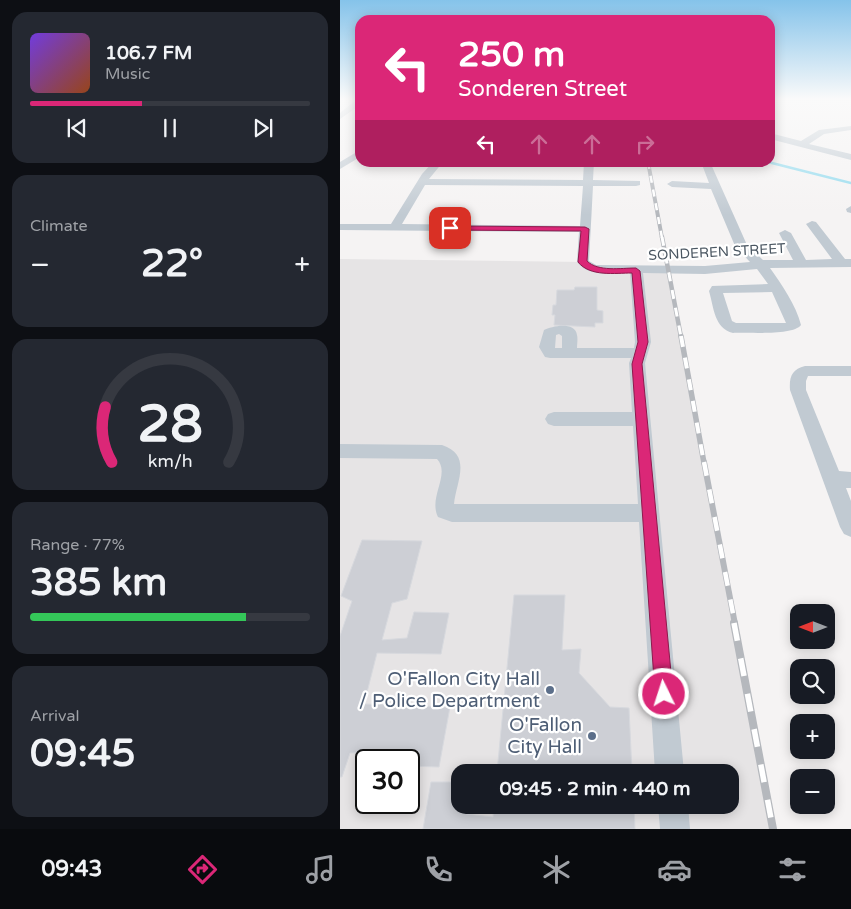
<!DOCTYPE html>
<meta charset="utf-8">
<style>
:root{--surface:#171b24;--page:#242831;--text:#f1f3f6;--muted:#9ea1a6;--line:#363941;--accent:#db2777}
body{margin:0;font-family:"Varela Round",sans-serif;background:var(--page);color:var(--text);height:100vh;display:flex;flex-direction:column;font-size:19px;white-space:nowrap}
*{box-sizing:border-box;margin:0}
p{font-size:16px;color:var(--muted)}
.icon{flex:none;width:28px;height:28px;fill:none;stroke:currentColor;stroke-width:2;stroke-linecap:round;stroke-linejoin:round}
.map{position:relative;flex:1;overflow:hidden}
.drawer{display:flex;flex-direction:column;gap:12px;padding:12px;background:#0d0f14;width:340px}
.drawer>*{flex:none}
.top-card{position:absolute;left:15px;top:15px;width:420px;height:152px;border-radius:15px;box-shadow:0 2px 12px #0003;background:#db2777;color:#fff;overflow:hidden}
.needle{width:32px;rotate:270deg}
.buttons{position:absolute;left:450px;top:604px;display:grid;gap:10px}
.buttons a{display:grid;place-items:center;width:45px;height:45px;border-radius:10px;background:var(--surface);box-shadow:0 2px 12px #0003;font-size:25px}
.speed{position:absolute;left:15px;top:749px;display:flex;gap:10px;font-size:25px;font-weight:700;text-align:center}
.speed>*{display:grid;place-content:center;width:65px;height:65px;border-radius:50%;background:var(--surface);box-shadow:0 2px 12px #0003;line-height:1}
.speed .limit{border:2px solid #111;border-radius:8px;background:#fff;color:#111}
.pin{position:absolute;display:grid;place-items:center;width:42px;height:42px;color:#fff;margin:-21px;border-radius:10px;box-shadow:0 2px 8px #0006}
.me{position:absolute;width:55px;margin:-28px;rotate:356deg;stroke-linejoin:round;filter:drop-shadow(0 0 4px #0008)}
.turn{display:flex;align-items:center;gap:18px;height:105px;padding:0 20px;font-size:22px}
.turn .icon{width:65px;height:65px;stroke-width:2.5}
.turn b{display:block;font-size:35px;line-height:42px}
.lanes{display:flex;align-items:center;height:48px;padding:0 20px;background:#0003;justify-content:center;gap:25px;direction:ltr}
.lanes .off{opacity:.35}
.big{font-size:38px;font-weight:700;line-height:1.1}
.drawer .card{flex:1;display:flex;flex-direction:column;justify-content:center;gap:8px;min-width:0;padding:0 18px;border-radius:15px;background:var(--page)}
.drawer .dial{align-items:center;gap:0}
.dial svg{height:130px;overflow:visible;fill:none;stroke:var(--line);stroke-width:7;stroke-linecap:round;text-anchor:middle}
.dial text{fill:var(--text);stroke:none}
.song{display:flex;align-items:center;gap:15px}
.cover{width:60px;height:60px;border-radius:8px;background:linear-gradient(135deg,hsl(260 70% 55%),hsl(20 70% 35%))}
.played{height:5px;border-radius:2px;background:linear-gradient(90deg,var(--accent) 40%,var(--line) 40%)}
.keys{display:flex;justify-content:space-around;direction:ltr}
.heat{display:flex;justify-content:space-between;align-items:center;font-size:28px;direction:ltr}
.charge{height:8px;border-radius:4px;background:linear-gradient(90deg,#34c759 77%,var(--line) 0)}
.trip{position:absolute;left:111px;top:764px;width:288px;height:50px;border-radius:15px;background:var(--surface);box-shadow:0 2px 12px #0003;font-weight:700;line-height:50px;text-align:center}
.tabs{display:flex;height:80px;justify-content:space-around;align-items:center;background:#090b0e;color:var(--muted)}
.tabs .icon{width:35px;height:35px}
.tabs .on{color:var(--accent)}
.tabs b{font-size:22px;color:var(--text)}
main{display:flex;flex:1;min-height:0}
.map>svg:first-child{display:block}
.education{fill:#e6e4e5;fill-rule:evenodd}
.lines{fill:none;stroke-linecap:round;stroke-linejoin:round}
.stream{stroke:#90daee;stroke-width:2.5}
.building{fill:#cdcfd5;stroke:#d7d9de}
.minor{fill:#c1cad2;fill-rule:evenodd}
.rail-far4-casing{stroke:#b5b8bd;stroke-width:4}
.rail-far3-casing{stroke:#b5b8bd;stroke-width:4.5}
.rail-far2-casing{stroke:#b5b8bd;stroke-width:5.5}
.rail-far1-casing{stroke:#b5b8bd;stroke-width:6}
.rail-casing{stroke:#b5b8bd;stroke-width:8}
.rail-far4{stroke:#fff;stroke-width:2.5;stroke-dasharray:7;stroke-linecap:butt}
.rail-far3{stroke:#fff;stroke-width:3;stroke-dasharray:9;stroke-linecap:butt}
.rail-far2{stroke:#fff;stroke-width:4;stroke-dasharray:11;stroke-linecap:butt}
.rail-far1{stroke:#fff;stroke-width:4.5;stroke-dasharray:14;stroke-linecap:butt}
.rail{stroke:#fff;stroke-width:5.5;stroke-dasharray:18;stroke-linecap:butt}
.route{fill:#db2777;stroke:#8e194d}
.service-dot{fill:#5c6f8a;stroke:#fff;stroke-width:2}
.labels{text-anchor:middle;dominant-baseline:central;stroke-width:4.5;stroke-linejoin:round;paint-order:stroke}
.far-street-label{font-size:14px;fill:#4a5661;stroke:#fff}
.near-service-label{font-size:19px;fill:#4e5e75;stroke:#fff;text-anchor:end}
</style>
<main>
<section class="drawer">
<div class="card">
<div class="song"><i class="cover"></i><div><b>106.7 FM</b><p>Music</p></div></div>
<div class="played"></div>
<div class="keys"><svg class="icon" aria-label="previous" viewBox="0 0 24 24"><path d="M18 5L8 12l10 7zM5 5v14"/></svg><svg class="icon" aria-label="pause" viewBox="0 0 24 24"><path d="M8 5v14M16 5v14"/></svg><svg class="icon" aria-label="next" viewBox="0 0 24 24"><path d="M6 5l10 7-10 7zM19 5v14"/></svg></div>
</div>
<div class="card"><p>Climate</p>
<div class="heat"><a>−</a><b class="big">22°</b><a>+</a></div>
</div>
<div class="card dial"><svg viewBox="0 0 100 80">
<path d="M14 69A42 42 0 1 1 86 69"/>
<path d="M14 69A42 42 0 0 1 10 35" stroke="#db2777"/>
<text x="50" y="56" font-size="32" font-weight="700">28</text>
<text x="50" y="72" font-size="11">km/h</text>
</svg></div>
<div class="card"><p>Range · 77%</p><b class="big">385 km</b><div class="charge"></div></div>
<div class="card"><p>Arrival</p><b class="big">09:45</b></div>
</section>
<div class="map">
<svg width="511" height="829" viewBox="0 0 511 829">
<rect width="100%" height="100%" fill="#f5f3f3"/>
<path class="education" d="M 0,259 L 243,262 L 246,266 L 329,271 L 433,829 L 0,829 ZM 26,760 L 69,760 L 69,802 L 26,802 ZM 120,772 L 390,772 L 390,805 L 120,805 Z"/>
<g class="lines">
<path class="stream" d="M 428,162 L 511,183"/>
</g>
<g class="building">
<path d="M 235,287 L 257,287 L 257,310 L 263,311 L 263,323 L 255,323 L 255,327 L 214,325 L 215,315 L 212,315 L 213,305 L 216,305 L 217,290 L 234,290 Z"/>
<path d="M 22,540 L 82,541 L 67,599 L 52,603 L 42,640 L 67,638 L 74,612 L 109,613 L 101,654 L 37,653 L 24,704 L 110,707 L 99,767 L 69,766 L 69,760 L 37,760 L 38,752 L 10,753 L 2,777 L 0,777 L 0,636 L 12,601 L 1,596 Z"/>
<path d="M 174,595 L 225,595 L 222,650 L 241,649 L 239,673 L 270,707 L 289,708 L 292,772 L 157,772 Z"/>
<path d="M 91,782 L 120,782 L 120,805 L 128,805 L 126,814 L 153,817 L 154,805 L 294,805 L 295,829 L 83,829 Z"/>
</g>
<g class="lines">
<g class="minor">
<path d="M 17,99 L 20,99 L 20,105 L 0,119 L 0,113 Z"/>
<path d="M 430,99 L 511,99 L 511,101 L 431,101 Z"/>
<path d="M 511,126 L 511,130 L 484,134 L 469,144 L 511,154 L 511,160 L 430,139 L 430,133 L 461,141 L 479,130 Z"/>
<path d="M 20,150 L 20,157 L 0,169 L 0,162 Z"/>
<path d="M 93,162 L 103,162 L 89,179 L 243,180 L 244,162 L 254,162 L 253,180 L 300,181 L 300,185 L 296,186 L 253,186 L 249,261 L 256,265 L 365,266 L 410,262 L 395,246 L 371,189 L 332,187 L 327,184 L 332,181 L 369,183 L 361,162 L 370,162 L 407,245 L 423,260 L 453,260 L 439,233 L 445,230 L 451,233 L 466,260 L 492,259 L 466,224 L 472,221 L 476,222 L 505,259 L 511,259 L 511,267 L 430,268 C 442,285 456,305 461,325 C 453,336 408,332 393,333 C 374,328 374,308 369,291 L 372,286 L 428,284 L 417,269 L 365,274 L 303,273 L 311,342 L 305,363 L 344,772 L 315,772 L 299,522 L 112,522 L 98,517 C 88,497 111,474 97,459 L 0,458 L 0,444 L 102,445 C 133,455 116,482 114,504 L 298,504 L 293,426 L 214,426 L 208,424 L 205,419 L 208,414 L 214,412 L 292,412 L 289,363 L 291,358 L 210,358 L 205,357 L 199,347 L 204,330 C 212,326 235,321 237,335 C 238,339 237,344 237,348 L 294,348 L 295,342 L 290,273 C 272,273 249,278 237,262 L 239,232 L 0,230 L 0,224 L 51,224 L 82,174 ZM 85,185 L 243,186 L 240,226 L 62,224 ZM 432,292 L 446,323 L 396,323 L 392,321 L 383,293 ZM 219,334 L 222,336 L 222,348 L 215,348 L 216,335 Z"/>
<path d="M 511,206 L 511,213 L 507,212 L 506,209 Z"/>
<path d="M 465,366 L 511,366 L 511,376 L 468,376 L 466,381 L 466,390 L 499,471 L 511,472 L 511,488 L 506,488 L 511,501 L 511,537 L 504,534 L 500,527 L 450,390 C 449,377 452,369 465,366 Z"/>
<path d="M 318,805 L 348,805 L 350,829 L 320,829 Z"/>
</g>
<defs>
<path id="rail-far4" d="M 308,162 L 322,238"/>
<path id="rail-far3" d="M 322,237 L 341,337"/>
<path id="rail-far2" d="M 341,336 L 364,463"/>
<path id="rail-far1" d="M 364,462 L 395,624"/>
<path id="rail" d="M 394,623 L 433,829"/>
</defs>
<use href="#rail-far4" class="rail-far4-casing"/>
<use href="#rail-far3" class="rail-far3-casing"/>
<use href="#rail-far2" class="rail-far2-casing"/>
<use href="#rail-far1" class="rail-far1-casing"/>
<use href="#rail" class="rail-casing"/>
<use href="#rail-far4" class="rail-far4"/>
<use href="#rail-far3" class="rail-far3"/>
<use href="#rail-far2" class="rail-far2"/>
<use href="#rail-far1" class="rail-far1"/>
<use href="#rail" class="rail"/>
</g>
<linearGradient id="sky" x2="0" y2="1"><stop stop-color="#85c3ea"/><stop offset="0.46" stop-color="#fafafa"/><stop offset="1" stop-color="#fafafa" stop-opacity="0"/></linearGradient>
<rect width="511" height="215" fill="url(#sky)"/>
<path class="route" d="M 110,226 L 245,227 L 249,229 L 247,261 C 258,272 281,268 296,268 L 300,271 L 308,342 L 302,364 L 333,694 L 330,700 L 324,703 L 318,700 L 315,694 L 292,364 L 298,342 L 292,273 C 275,273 250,277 238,262 L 241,231 L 108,230 L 108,227 Z"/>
<g class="service-dot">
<circle cx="210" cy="690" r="5"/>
<circle cx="252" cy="736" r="5"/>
</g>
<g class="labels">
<g class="far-street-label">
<text transform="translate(377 252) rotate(-3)">SONDEREN STREET</text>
</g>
<g class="near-service-label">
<text x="200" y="679">O'Fallon City Hall<tspan x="200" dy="22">/ Police Department</tspan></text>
<text x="242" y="725">O'Fallon<tspan x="242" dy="22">City Hall</tspan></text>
</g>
</g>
</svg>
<div class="buttons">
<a><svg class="needle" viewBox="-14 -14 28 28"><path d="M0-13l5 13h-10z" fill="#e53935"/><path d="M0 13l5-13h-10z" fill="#9ea1a6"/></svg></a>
<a><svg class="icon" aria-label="search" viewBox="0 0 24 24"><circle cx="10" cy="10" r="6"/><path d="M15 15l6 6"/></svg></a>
<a>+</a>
<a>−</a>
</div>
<div class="speed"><div class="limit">30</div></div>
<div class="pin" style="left:110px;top:228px;background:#d93025"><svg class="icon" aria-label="arrive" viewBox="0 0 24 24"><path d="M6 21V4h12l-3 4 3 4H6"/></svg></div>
<svg class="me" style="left:324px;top:694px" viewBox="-20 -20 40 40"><circle r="17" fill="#db2777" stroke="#fff" stroke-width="3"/><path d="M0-11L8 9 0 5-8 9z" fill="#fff"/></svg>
<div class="trip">09:45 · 2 min · 440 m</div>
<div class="top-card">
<div class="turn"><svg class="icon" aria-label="left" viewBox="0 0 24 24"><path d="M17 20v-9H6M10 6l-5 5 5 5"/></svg><div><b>250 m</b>Sonderen Street</div></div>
<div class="lanes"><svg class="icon" aria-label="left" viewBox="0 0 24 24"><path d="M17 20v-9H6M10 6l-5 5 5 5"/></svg><svg class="icon off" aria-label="ahead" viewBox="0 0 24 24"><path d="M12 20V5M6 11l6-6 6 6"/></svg><svg class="icon off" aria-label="ahead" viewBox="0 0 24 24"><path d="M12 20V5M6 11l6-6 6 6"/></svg><svg class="icon off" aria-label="right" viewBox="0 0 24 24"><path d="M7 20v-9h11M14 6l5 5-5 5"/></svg></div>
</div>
</div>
</main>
<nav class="tabs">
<b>09:43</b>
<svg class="icon on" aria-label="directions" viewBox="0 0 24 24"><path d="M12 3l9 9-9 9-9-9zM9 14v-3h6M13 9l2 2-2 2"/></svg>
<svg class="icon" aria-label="music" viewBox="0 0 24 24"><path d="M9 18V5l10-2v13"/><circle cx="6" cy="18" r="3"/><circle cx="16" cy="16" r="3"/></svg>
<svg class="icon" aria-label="phone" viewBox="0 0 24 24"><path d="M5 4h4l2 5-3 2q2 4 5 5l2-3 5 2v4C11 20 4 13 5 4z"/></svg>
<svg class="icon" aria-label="climate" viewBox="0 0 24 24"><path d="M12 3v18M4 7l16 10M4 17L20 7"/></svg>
<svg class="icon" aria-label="car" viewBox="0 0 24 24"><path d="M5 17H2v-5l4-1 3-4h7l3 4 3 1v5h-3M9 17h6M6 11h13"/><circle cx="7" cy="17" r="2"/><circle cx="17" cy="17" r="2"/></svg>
<svg class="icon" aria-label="filters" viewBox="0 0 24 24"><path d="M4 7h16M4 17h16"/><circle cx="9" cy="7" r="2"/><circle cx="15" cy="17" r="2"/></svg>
</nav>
